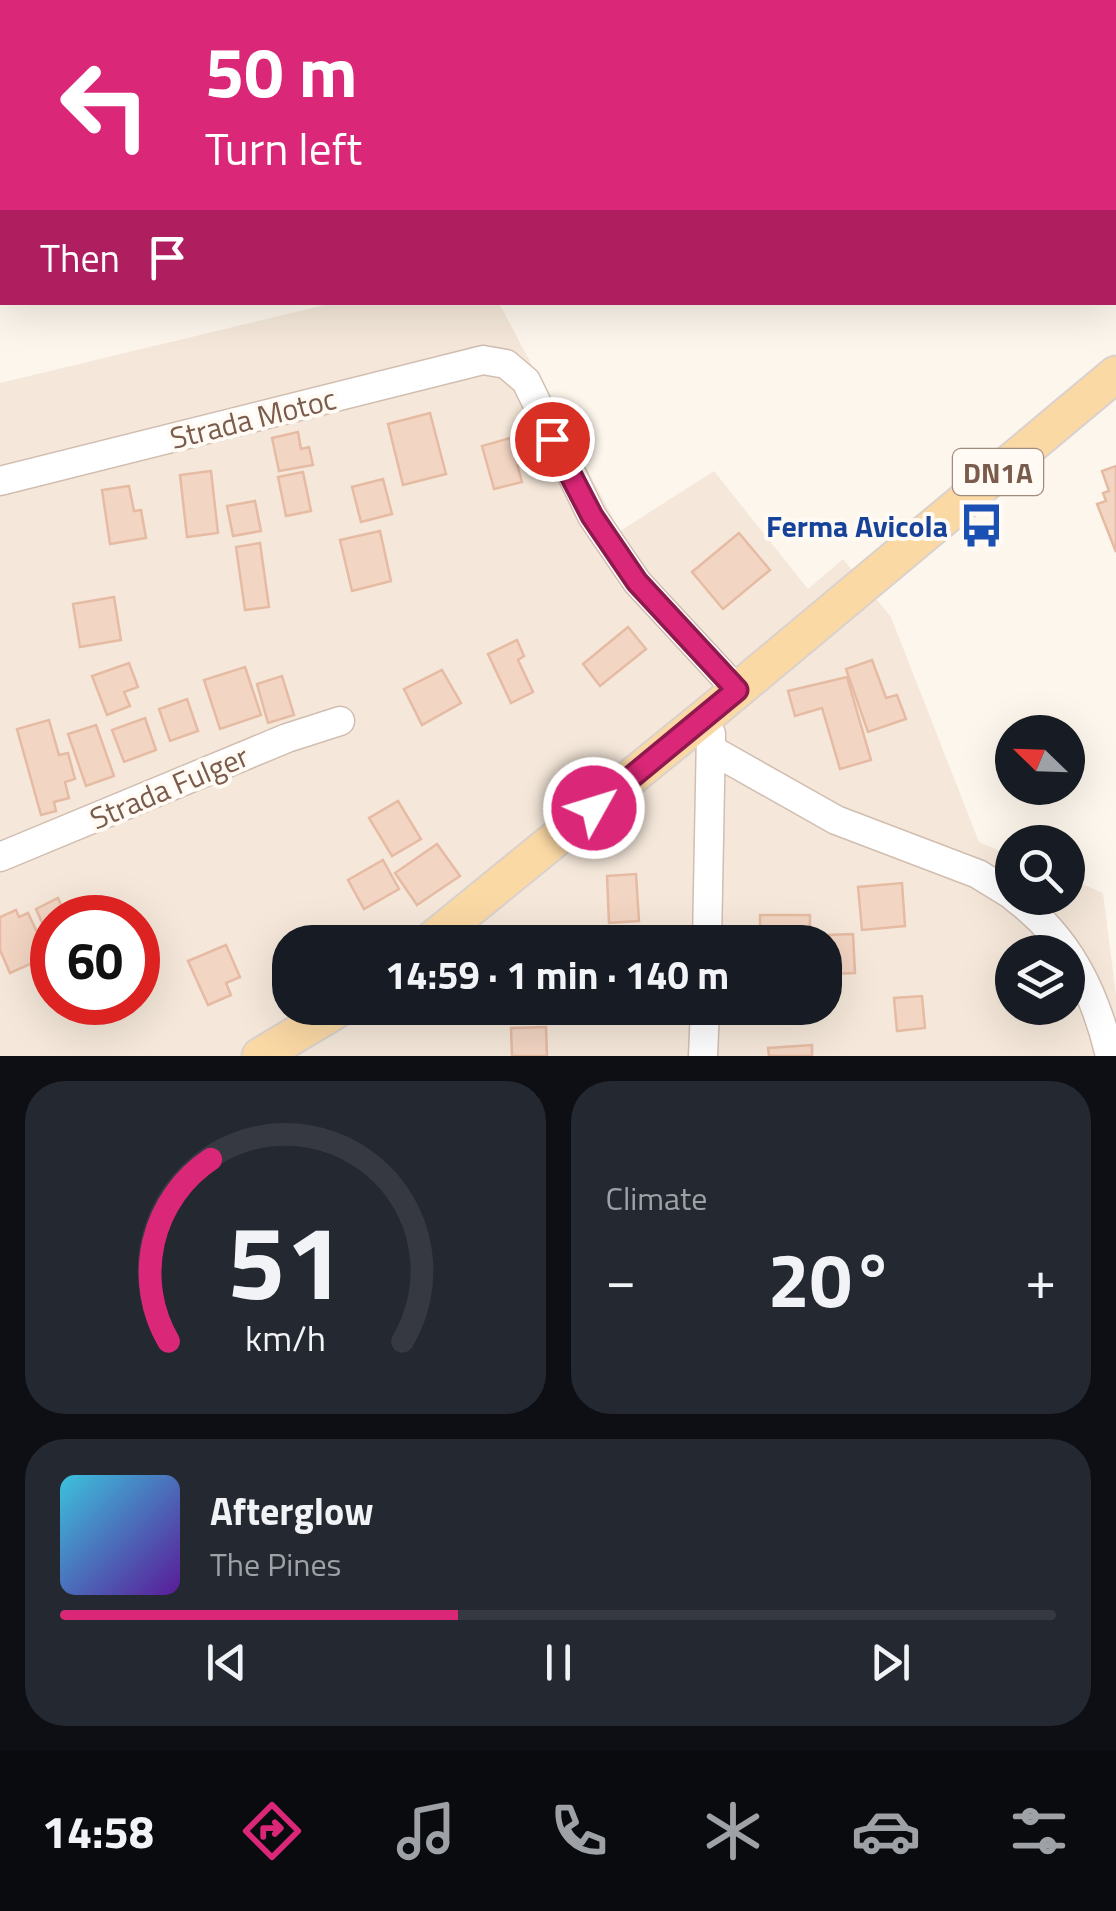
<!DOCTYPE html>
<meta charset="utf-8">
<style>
:root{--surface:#171b24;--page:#242831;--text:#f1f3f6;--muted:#9ea1a6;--line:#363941;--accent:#db2777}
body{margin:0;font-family:"Titillium Web",sans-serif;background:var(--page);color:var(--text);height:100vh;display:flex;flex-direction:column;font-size:38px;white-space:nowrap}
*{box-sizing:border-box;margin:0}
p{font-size:32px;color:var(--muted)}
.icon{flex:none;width:55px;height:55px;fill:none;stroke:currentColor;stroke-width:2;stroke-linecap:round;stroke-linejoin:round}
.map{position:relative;height:1056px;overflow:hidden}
.drawer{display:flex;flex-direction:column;gap:25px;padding:25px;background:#0d0f14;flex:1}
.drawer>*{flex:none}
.top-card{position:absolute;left:0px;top:0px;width:1118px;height:305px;box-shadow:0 10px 40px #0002;background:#db2777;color:#fff;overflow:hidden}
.needle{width:65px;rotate:293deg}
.buttons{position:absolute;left:995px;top:715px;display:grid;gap:20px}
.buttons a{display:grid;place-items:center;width:90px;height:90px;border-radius:50%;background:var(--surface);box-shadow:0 10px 40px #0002;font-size:50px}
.speed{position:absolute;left:30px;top:895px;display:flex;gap:20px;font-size:50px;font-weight:700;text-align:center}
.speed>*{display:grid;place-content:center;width:130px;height:130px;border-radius:50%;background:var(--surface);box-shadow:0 10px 40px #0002;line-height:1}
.speed .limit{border:15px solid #d22;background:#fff;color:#111}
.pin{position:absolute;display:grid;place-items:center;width:85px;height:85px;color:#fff;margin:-42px;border:5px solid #fff;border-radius:50%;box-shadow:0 2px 10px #0007}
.me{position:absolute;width:110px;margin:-55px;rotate:51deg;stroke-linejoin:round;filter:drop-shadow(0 0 8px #0008)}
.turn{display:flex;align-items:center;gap:35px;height:210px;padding:0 40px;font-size:45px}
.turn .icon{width:130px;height:130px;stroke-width:2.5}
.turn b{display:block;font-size:70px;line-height:85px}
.then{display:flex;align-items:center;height:95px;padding:0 40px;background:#0003;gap:20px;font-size:38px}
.big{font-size:75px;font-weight:700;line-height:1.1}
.drawer .widget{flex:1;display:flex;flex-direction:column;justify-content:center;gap:15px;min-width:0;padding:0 35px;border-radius:40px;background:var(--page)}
.drawer .dial{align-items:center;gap:0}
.dial svg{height:260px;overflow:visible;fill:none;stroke:var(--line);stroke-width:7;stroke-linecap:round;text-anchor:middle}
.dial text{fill:var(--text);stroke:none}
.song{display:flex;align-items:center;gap:30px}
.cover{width:120px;height:120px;border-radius:15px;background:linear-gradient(135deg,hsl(190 70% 55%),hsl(270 70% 35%))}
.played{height:10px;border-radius:5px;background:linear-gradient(90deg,var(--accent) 40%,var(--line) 40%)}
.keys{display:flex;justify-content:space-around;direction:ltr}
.heat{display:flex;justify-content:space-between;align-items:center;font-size:55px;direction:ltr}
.drawer .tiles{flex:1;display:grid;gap:25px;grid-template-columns:1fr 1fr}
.widget:last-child{grid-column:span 2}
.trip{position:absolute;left:272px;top:925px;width:570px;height:100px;border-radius:40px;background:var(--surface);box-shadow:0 10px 40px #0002;font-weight:700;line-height:100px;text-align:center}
.tabs{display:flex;height:160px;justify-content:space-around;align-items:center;background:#090b0e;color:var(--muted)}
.tabs .icon{width:70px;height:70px}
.tabs .current{color:var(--accent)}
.tabs b{font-size:45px;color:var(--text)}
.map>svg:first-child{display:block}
.residential{fill:#f5e8da;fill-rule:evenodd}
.building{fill:#f3d5c3;stroke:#e6bba3;stroke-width:2.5}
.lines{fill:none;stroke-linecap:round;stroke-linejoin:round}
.minor-casing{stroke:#d1beb0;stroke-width:31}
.major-casing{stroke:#dad1cd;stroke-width:39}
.minor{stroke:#fff;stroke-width:28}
.major{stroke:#fbd9a5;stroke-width:35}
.route-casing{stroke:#8e194d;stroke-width:25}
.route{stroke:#db2777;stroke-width:18}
.labels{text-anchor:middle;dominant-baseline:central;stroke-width:8;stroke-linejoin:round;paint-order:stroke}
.shield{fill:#fffaf3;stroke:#a28b7f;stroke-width:2.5}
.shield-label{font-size:28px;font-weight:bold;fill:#7a5c4d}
.street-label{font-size:30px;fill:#7a5c4d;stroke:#fffaf3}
.transit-label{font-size:30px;font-weight:bold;fill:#164399;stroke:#fffaf3;text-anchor:end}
</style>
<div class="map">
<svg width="1116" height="1056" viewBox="0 0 1116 1056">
<rect width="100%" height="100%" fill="#fdf6ec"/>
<path class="residential" d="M 333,303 L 499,303 L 620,531 L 714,471 L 808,589 L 843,559 L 891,617 L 979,842 L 1012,856 L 1012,898 L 1068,898 L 1068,878 L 1103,893 L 1116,996 L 1116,1056 L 0,1056 L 0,383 ZM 52,918 L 138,918 L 138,1002 L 52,1002 ZM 290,942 L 825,942 L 825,1008 L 290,1008 ZM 1012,952 L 1068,952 L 1068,1008 L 1012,1008 Z"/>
<g class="building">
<path d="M 430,413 L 446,474 L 403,485 L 388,424 Z"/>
<path d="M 298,432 L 301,449 L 309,447 L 313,465 L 279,471 L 272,438 Z"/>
<path d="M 510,438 L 522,482 L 494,489 L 482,446 Z"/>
<path d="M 1116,466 L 1116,552 L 1097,504 L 1106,501 L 1103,493 L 1109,491 L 1102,471 Z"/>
<path d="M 211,471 L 218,533 L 187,537 L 180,475 Z"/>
<path d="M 303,472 L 311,511 L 286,516 L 278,477 Z"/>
<path d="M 383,479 L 392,514 L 361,522 L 352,487 Z"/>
<path d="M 129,486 L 134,511 L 141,510 L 146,538 L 110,544 L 102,490 Z"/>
<path d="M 255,501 L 261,531 L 233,536 L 227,506 Z"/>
<path d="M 380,531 L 391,581 L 352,591 L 340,540 Z"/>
<path d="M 739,533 L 770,570 L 723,609 L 692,572 Z"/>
<path d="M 260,543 L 269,607 L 245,610 L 236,547 Z"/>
<path d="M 114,597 L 121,640 L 80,647 L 73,604 Z"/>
<path d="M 628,627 L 646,649 L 600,686 L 583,664 Z"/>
<path d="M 517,640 L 524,656 L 518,660 L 533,692 L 511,703 L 488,654 Z"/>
<path d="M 872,660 L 886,698 L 897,695 L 906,719 L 868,732 L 846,669 Z"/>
<path d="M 129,663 L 138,687 L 124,692 L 130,706 L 107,715 L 92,676 Z"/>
<path d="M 245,667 L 261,715 L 220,729 L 204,680 Z"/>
<path d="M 442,670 L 461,703 L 422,725 L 404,689 Z"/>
<path d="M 282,676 L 294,715 L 268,723 L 257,684 Z"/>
<path d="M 847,677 L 871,760 L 840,769 L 822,708 L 795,716 L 788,691 Z"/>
<path d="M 187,699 L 198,731 L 170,741 L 159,709 Z"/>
<path d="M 145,718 L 156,750 L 124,762 L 112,730 Z"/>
<path d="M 49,720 L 59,755 L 68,753 L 75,779 L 65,782 L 69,798 L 54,802 L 56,811 L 41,815 L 17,729 Z"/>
<path d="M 96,725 L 114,776 L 86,786 L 68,734 Z"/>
<path d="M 398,801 L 421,839 L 392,856 L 369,818 Z"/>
<path d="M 437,844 L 460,876 L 417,905 L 395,873 Z"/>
<path d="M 383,860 L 399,889 L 364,909 L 348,880 Z"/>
<path d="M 636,874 L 639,921 L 609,923 L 607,876 Z"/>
<path d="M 902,883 L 905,926 L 862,930 L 858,887 Z"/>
<path d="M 58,898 L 67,918 L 52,918 L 52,945 L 36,909 Z"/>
<path d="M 16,910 L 19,917 L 28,913 L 48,956 L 10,973 L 0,950 L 0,917 Z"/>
<rect x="760" y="915" width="50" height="27"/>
<path d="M 853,934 L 855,973 L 829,974 L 827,935 Z"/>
<path d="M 226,945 L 240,977 L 226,983 L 231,995 L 208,1005 L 188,961 Z"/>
<path d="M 922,996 L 925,1028 L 897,1031 L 894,998 Z"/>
<path d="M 772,1008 L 795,1008 L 795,1015 L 772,1017 Z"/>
<path d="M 546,1027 L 547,1056 L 512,1056 L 511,1028 Z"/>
<path d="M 812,1045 L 812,1056 L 769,1056 L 768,1048 Z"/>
</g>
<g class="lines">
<defs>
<g id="minor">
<path d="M 0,481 L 483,360 L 506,364 L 526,381 L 592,516 L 637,582 L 737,690"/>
<path d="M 712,750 L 836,820 L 978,874 L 1012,895"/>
<path d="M 0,857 L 287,738 L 340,721"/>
<path d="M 1015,898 C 1068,937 1095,992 1110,1056"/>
<path d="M 707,942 L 711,734"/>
<path d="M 703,1056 L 705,1008"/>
</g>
<g id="major">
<path d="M 429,942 L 710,713 L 1116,374"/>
<path d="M 260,1056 L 340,1008"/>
</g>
</defs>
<use href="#minor" class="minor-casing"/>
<use href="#major" class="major-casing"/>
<use href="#minor" class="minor"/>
<use href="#major" class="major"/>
</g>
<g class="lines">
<defs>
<path id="route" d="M 552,439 L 592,516 L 637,582 L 737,690 L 594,808"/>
</defs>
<use href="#route" class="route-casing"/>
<use href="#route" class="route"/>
</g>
<defs>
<symbol id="bus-bare" viewBox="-9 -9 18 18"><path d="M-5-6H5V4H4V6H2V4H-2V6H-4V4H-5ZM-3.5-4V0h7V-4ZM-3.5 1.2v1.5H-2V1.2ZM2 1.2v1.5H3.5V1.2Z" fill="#1a4fb4" stroke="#fffaf3" stroke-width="2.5" paint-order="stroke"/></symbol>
</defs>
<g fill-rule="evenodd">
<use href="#bus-bare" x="950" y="494" width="63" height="63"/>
</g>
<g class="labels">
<rect class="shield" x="953" y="449" width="90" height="46" rx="8"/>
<g class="shield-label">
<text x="998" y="472">DN1A</text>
</g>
<g class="street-label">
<text transform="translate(253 418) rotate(-14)">Strada Motoc</text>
<text transform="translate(169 787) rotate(-23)">Strada Fulger</text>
</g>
<g class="transit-label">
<text x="948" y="526">Ferma Avicola</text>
</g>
</g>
</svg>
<div class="buttons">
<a><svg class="needle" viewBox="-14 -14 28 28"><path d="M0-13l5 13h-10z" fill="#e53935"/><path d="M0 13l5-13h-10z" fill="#9ea1a6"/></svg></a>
<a><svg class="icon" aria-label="search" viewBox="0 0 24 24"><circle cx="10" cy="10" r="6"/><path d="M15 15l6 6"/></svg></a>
<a><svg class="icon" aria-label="layers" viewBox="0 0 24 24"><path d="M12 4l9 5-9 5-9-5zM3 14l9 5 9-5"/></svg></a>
</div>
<div class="speed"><div class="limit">60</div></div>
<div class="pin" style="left:552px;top:439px;background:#d93025"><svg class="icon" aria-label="arrive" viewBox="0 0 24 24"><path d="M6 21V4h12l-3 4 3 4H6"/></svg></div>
<svg class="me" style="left:594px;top:808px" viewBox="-20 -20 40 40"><circle r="17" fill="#db2777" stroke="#fff" stroke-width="3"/><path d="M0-11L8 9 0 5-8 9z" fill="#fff"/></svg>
<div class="trip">14:59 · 1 min · 140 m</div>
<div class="top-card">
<div class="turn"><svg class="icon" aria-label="left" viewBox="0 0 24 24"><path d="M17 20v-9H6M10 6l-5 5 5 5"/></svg><div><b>50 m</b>Turn left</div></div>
<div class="then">Then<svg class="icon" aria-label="arrive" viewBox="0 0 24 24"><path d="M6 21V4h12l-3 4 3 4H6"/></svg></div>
</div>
</div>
<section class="drawer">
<div class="tiles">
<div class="widget dial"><svg viewBox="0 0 100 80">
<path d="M14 69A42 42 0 1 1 86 69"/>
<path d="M14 69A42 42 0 0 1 27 13" stroke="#db2777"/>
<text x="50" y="56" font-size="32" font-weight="700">51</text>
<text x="50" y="72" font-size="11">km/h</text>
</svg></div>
<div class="widget"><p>Climate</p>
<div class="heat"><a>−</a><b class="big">20°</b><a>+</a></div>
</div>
<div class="widget">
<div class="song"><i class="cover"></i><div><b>Afterglow</b><p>The Pines</p></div></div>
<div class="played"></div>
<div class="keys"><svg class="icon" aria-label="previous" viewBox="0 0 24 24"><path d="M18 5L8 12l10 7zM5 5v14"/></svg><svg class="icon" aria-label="pause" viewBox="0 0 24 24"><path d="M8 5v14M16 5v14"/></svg><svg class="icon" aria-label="next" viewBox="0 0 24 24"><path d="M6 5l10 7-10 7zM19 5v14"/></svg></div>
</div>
</div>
</section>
<nav class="tabs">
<b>14:58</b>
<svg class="icon current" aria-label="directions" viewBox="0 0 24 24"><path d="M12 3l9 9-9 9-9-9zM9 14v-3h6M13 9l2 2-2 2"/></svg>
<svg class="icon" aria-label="music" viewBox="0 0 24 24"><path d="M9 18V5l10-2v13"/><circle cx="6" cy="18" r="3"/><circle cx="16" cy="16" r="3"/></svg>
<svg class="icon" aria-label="phone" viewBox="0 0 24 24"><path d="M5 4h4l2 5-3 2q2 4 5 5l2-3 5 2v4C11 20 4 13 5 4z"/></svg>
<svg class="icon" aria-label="climate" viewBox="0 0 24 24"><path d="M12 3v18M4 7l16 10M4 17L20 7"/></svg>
<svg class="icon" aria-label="car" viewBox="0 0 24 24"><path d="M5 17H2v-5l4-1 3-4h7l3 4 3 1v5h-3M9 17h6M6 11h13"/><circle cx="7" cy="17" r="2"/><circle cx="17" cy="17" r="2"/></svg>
<svg class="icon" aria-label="filters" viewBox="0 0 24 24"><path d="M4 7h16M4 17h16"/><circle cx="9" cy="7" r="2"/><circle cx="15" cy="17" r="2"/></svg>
</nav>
